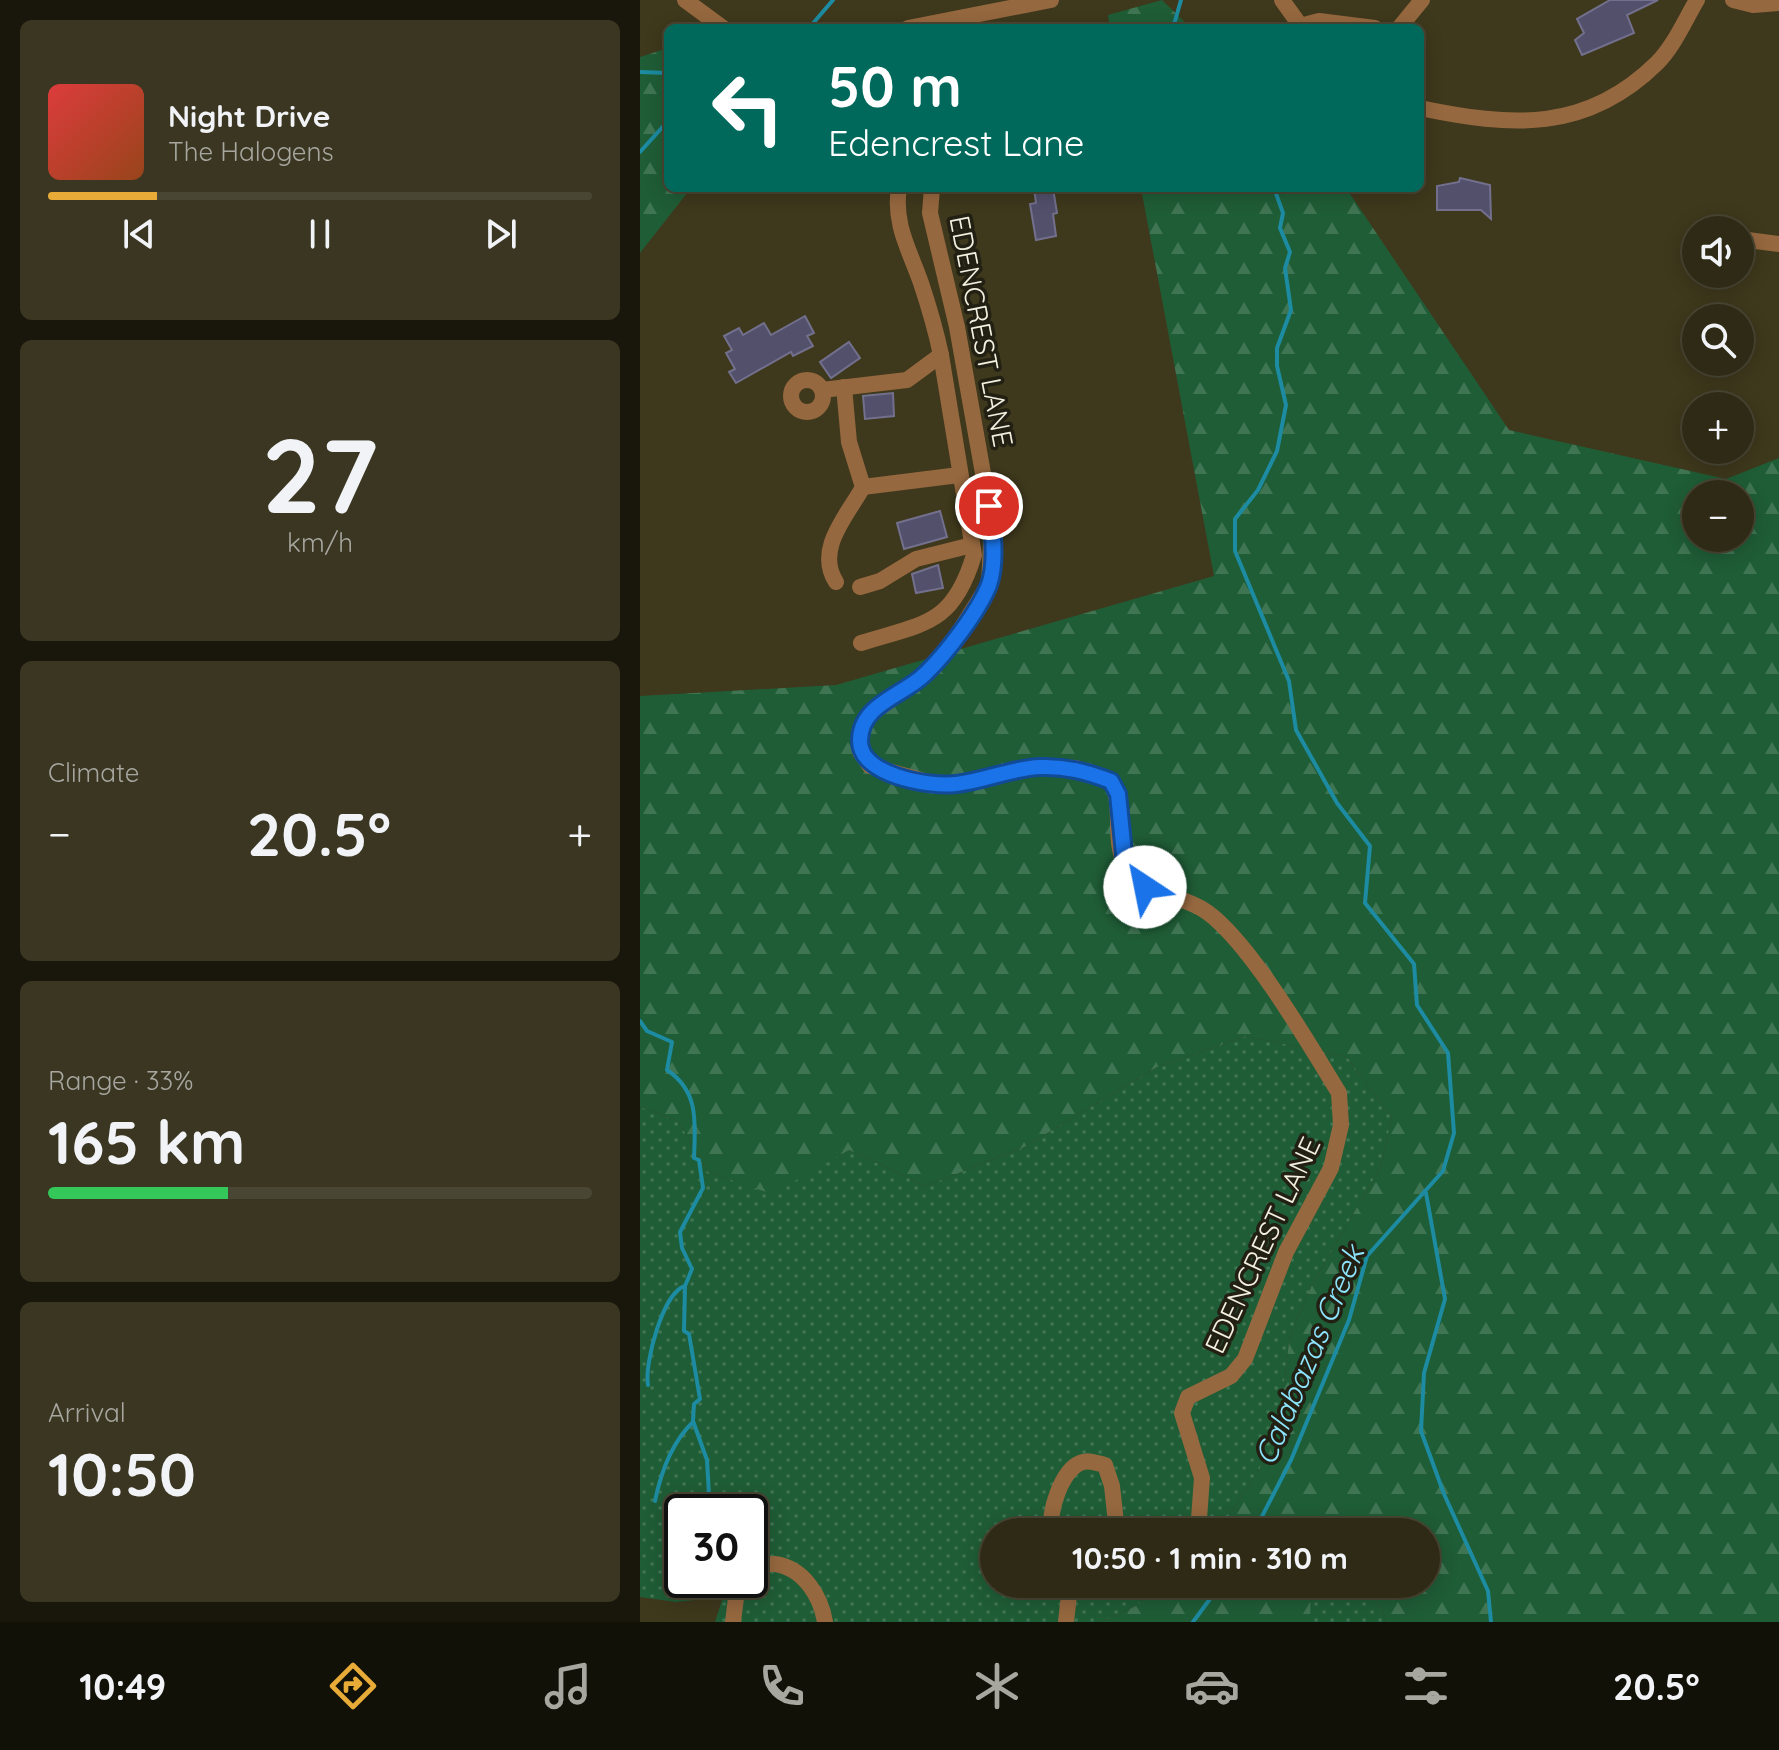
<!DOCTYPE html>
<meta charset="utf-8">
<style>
:root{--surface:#2e2a15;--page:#3a3622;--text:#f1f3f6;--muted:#a7a7a0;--line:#494634;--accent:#e8ab37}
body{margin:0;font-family:Quicksand,sans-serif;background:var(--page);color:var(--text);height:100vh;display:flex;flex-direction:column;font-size:30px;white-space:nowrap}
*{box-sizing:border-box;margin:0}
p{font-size:26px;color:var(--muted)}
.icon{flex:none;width:44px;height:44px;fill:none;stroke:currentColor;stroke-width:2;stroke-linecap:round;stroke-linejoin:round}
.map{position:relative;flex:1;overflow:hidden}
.details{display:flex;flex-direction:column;gap:20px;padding:20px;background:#19170c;width:640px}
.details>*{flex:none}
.guide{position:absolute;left:24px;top:24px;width:760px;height:168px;border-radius:12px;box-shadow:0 4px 20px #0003,0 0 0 2px var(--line);background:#00695c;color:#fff;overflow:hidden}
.tools{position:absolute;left:1042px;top:216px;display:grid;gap:16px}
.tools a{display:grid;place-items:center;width:72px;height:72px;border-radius:50%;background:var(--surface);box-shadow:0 4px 20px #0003,0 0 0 2px var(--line);font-size:40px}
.speed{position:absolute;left:24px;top:1494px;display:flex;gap:16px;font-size:40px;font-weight:700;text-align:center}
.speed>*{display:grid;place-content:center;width:104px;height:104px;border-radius:50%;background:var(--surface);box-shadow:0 4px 20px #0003,0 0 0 2px var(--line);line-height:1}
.speed .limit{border:4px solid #111;border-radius:12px;background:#fff;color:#111}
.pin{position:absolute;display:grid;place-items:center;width:68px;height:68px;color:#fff;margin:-34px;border:4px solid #fff;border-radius:50%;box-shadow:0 2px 8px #0007}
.me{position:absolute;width:88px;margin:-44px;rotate:326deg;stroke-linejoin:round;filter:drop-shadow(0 0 6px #0008)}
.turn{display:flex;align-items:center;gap:28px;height:168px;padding:0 32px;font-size:36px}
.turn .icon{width:104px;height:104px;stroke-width:2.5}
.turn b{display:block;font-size:56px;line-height:68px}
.big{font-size:60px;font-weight:800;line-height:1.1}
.details .tile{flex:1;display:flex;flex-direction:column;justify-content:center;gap:12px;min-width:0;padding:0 28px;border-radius:12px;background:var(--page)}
.details .dial{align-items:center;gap:0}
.dial b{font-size:104px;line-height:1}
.song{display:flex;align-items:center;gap:24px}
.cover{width:96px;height:96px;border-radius:12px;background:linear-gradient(135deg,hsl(0 70% 55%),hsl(20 70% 35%))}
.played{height:8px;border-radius:4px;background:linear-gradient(90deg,var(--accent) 20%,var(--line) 20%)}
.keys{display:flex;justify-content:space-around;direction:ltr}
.heat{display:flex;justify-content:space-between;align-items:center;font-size:44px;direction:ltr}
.charge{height:12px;border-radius:6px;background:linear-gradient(90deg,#34c759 33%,var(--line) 0)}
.trip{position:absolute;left:340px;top:1518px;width:460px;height:80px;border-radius:40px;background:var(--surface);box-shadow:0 4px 20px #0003,0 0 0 2px var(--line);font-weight:800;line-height:80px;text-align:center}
.dock{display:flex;height:128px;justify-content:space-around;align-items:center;background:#121108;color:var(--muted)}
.dock .icon{width:56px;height:56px}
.dock .active{color:var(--accent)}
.dock b{font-size:36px;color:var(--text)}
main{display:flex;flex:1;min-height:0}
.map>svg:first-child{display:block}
.grass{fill:url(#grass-dots);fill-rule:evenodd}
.forest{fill:url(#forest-firs);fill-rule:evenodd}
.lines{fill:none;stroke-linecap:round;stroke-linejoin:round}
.stream{stroke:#1d8ba1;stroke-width:4}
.building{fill:#52506b;stroke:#72708d;stroke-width:2}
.minor{stroke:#96683f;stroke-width:16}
.route-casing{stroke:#114b97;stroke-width:20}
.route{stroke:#1a73e8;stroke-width:14}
.labels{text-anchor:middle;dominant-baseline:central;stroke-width:7;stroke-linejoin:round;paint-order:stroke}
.street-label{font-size:28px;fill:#f3f0df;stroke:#221f13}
.water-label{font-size:30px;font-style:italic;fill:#8de6fd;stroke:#221f13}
</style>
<main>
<section class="details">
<div class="tile">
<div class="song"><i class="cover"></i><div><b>Night Drive</b><p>The Halogens</p></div></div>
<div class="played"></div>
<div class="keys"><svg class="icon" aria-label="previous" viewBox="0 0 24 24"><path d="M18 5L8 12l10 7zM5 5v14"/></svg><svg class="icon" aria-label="pause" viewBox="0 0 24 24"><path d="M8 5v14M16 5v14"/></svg><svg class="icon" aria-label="next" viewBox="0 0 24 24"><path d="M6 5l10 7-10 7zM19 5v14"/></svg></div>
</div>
<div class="tile dial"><b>27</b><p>km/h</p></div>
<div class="tile"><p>Climate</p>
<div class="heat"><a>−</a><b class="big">20.5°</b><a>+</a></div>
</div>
<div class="tile"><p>Range · 33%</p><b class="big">165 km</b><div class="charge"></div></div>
<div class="tile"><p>Arrival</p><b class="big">10:50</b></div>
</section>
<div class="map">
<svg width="1139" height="1622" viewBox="0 0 1139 1622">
<defs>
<pattern id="grass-dots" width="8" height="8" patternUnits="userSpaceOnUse" patternTransform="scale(2)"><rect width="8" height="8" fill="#1f5d36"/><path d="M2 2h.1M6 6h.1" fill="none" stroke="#407553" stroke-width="1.8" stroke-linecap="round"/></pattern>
<pattern id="forest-firs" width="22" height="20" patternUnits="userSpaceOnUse" patternTransform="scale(2)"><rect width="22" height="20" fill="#1f5d36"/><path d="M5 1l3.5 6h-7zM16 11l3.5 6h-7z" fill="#407553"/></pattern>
</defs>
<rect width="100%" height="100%" fill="#3e381c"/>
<g class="grass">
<path d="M 606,1036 L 707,1057 L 752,1118 L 740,1168 L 673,1283 L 650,1334 L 640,1417 L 628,1456 L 578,1532 L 354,1532 L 354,1584 L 524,1584 L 496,1606 L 461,1622 L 75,1622 L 83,1597 L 36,1602 L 0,1597 L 0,1107 L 38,1121 L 68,1172 L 131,1193 L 209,1150 L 286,1186 L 384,1147 L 517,1067 ZM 42,1512 L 110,1512 L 110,1580 L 42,1580 Z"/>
<path d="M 723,1584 L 743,1611 L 746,1622 L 670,1622 L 670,1585 Z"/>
</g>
<g class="forest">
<path d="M 522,0 L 551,28 L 470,28 L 468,15 Z"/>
<path d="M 28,48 L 28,188 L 51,188 L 0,253 L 0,57 Z"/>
<path d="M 501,188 L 706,188 L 869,430 L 1086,479 L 1139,458 L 1139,1622 L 746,1622 L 743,1611 L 723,1584 L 786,1584 L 786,1532 L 578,1532 L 628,1456 L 640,1417 L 650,1334 L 673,1283 L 740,1168 L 752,1118 L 707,1057 L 606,1036 L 517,1067 L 384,1147 L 286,1186 L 209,1150 L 132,1194 L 68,1172 L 38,1121 L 0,1107 L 0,696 L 196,685 L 574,576 ZM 1056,494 L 1100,494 L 1100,538 L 1056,538 Z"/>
<path d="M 524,1584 L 671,1584 L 670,1622 L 461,1622 L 496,1606 Z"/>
</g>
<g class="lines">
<g class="stream">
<path d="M 169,28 L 193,0"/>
<path d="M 533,28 L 541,0"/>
<path d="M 0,72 L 28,73"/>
<path d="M 0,152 L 28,121"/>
<path d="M 0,1021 L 7,1031 L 32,1042 L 27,1070 C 60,1092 55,1124 54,1158 L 59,1160 L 63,1188 L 40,1232 L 42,1248 L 52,1269 L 45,1286 L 44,1331 L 49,1334 L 60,1399 L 54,1404 L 53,1421 L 67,1460 L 70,1512"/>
<path d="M 786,1193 L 805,1299 L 784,1373 L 781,1431 L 804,1494 L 848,1591 L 851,1622"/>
<path d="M 8,1385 C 4,1364 23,1292 45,1286"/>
<path d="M 15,1501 C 21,1472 31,1443 53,1422"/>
<path d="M 614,1532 L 651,1460 L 709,1320 L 727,1256 L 803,1171 L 814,1133 L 808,1053 L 777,1005 L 774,964 L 725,903 L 730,846 L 697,803 L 656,730 L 649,681 L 595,551 L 595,519 L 618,490 L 637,451 L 646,405 L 637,366 L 637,348 L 651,310 L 645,268 L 650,252 L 640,228 L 643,213 L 634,188"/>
<path d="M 553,1622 L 581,1584"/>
</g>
</g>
<g class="building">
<path d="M 970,0 L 1018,0 L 987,15 L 994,33 L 942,55 L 935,40 L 944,33 L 937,19 Z"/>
<path d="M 820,178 L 850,185 L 851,219 L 841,210 L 797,210 L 797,186 L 819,182 Z"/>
<path d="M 394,188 L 413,188 L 417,213 L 413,214 L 416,236 L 396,240 L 390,204 L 396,203 Z"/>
<path d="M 165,316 L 174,333 L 167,336 L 173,346 L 153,356 L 151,352 L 96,383 L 89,372 L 95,369 L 86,353 L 92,350 L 84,336 L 99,328 L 103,335 L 124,323 L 131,335 Z"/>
<path d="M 209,342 L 220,358 L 191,378 L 180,362 Z"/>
<path d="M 253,393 L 254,416 L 225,419 L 223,396 Z"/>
<path d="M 300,511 L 307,537 L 264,549 L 257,523 Z"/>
<path d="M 298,565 L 303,588 L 276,593 L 272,574 Z"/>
</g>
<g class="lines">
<g class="minor">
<path d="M 45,0 L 83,28"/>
<path d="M 642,0 L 662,28"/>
<path d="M 1093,0 L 1113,5 L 1139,3"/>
<path d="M 660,26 L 679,21 L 735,28"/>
<path d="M 268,28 L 411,0"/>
<path d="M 759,28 L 782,0"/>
<path d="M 780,108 C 871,127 946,133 1017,63 C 1034,46 1045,20 1057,0"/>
<path d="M 292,188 L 290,213 L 317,327 L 352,524 L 349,584 L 317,635 L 284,676 L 227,717 L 220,733 L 220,752 L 230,766 L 288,782 L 314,784 L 398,767 L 436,768 L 471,781 C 484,806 472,839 485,864 C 501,896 541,893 567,912 C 611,944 669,1044 699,1093 L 701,1125 L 691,1168 L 646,1252 L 605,1359 L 591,1376 L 548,1397 L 542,1413 L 562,1478 L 558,1532"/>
<path d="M 1100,239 L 1139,244"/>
<circle cx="167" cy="396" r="16"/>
<path d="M 182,390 L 267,380 L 301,355 C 296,331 289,307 281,283 C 270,251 253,224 259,188"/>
<path d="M 223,487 L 319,475"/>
<path d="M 196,582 C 175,549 207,516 223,487 L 209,442 L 204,387"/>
<path d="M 220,587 L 240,581 L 276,559 L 332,545"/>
<path d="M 221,643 C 285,623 313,625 334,555 L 301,355"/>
<path d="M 412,1532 C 407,1514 422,1470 440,1463 C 448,1459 456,1463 465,1465 L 472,1486 L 477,1532"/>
<path d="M 110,1570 C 117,1568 128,1563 135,1564 C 164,1568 181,1597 185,1622"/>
<path d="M 93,1622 L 97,1590 L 104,1580"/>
<path d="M 426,1622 L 429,1595 L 426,1584"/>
</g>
</g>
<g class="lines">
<defs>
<path id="route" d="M 349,506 C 353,529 357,562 349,585 C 338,612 306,654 285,674 C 263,696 220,704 220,741 C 220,775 288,787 316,784 C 344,781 372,768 400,767 C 426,766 447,772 471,781 L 478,794 L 485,864 L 505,887"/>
</defs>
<use href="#route" class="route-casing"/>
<use href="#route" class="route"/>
</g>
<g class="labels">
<g class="street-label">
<text transform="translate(342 331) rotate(79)">EDENCREST LANE</text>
<text transform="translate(622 1245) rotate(-65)">EDENCREST LANE</text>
</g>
<g class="water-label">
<text transform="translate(669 1355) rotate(-67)">Calabazas Creek</text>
</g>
</g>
</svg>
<div class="tools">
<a><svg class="icon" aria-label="sound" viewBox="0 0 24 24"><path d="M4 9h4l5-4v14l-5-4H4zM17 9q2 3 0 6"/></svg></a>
<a><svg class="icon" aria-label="search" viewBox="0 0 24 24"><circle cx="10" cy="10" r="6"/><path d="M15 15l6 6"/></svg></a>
<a>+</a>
<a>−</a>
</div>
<div class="speed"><div class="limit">30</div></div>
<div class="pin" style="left:349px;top:506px;background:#d93025"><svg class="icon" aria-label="arrive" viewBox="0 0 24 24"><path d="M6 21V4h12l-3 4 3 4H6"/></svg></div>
<svg class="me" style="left:505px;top:887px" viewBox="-20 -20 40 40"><circle r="19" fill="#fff"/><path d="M0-13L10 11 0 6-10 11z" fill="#1a73e8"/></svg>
<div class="trip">10:50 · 1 min · 310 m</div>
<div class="guide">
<div class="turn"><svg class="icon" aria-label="left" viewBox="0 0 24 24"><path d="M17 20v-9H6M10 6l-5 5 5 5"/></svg><div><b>50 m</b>Edencrest Lane</div></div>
</div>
</div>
</main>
<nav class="dock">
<b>10:49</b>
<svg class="icon active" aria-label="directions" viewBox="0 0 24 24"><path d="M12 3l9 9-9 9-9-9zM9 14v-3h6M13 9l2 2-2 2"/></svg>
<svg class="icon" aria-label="music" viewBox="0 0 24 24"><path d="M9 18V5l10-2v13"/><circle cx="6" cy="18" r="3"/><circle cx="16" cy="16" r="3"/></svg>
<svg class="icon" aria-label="phone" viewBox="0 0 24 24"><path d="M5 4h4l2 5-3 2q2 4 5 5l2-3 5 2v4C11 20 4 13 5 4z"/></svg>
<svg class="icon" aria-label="climate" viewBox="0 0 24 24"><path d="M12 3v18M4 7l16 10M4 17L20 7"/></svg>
<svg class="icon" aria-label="car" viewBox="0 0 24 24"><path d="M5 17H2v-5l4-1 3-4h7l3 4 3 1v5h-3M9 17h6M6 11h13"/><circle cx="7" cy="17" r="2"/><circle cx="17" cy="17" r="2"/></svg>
<svg class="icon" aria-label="filters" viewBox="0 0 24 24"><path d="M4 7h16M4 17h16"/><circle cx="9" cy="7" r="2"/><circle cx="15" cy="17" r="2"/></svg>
<b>20.5°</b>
</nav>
